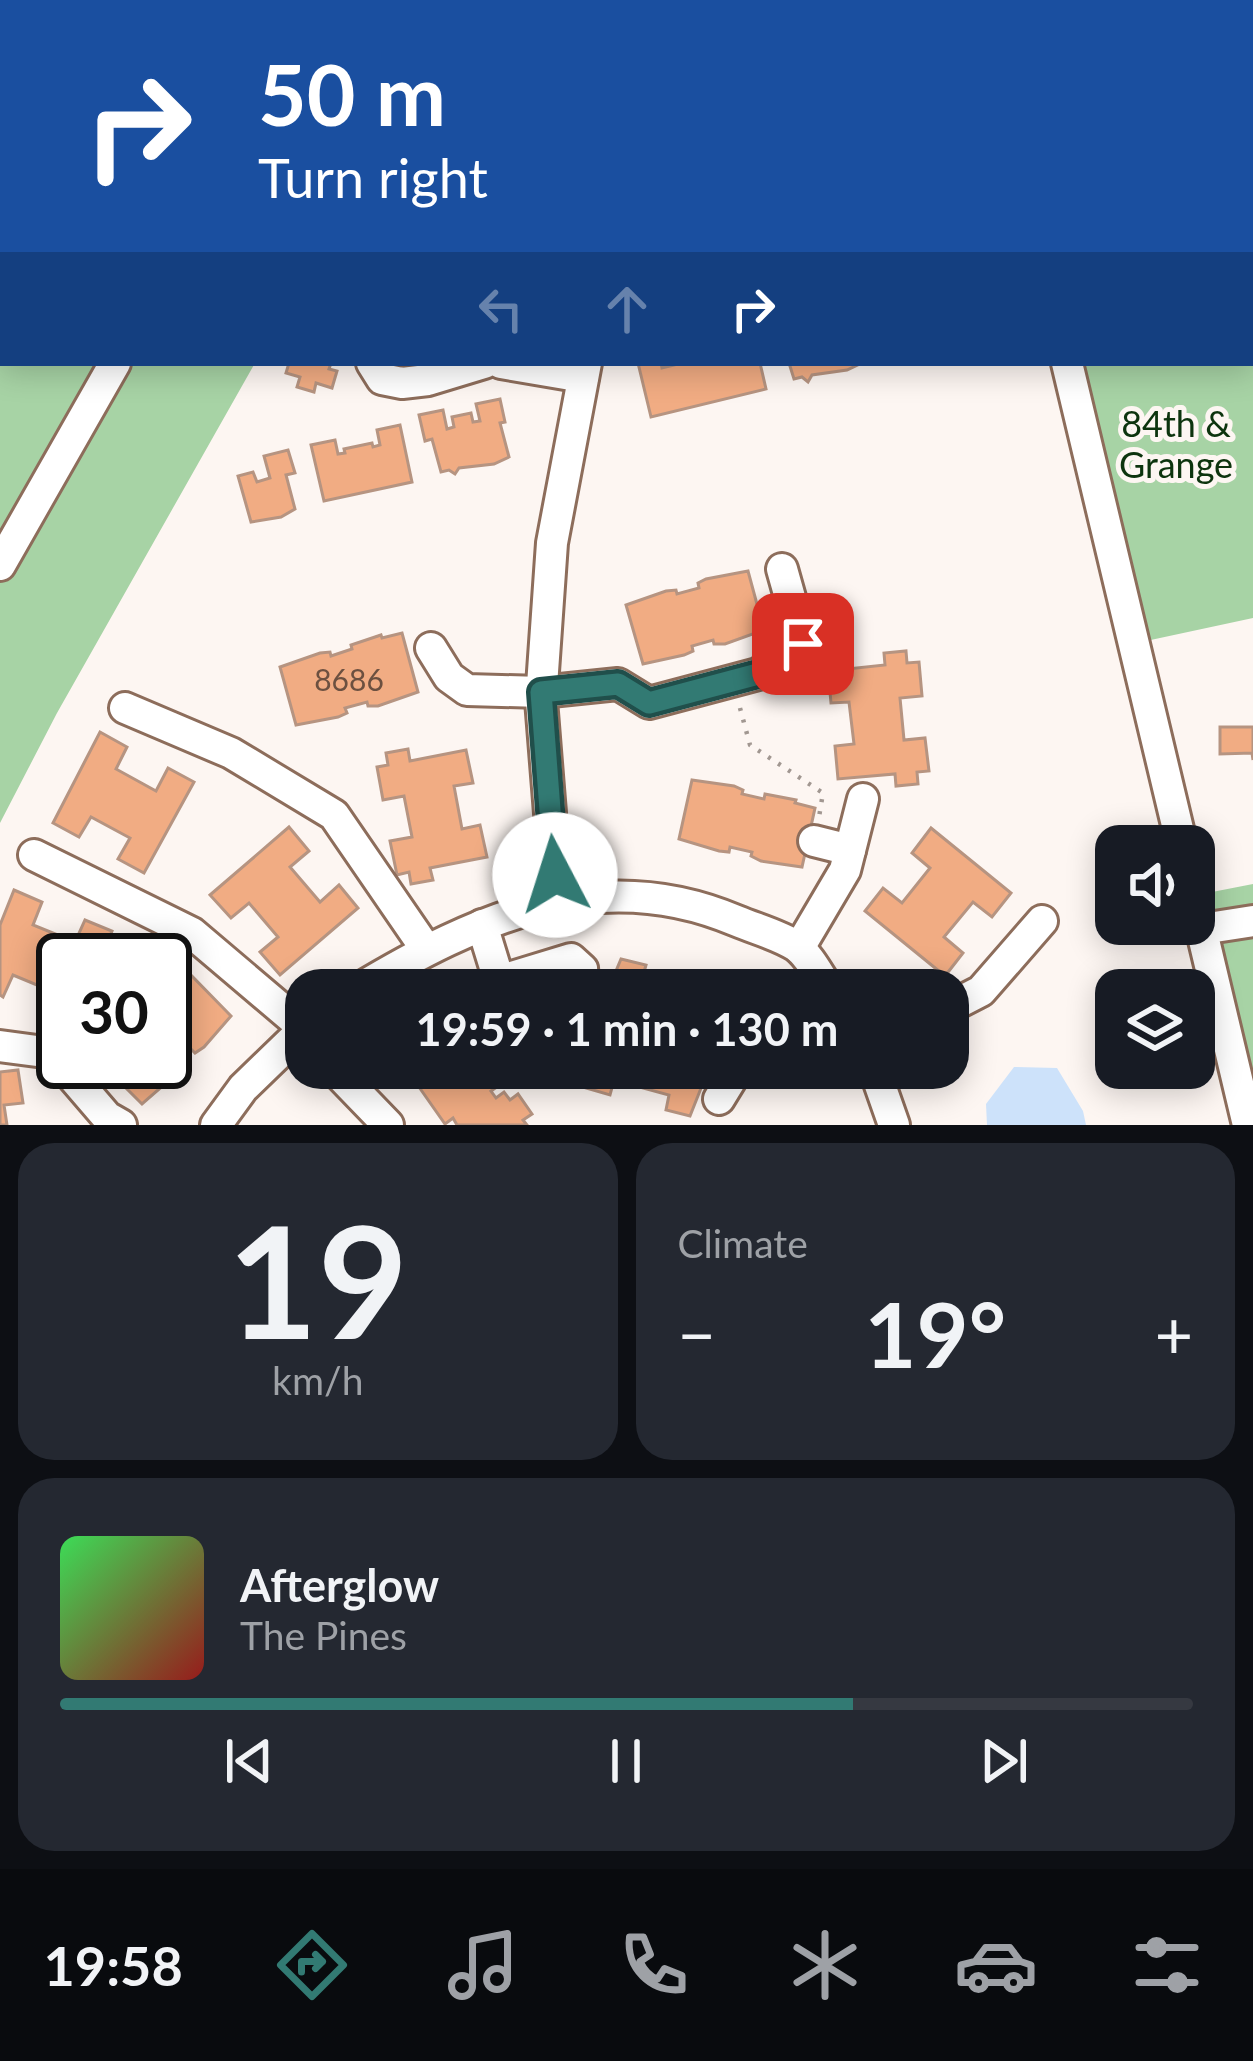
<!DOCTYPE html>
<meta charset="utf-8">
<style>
:root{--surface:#171b24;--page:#242831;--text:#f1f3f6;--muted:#9ea1a6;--line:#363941;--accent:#327a73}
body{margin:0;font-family:Lato,sans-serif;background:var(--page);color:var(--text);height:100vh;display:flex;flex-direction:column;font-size:45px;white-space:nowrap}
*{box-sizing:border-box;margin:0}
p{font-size:39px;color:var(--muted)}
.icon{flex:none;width:66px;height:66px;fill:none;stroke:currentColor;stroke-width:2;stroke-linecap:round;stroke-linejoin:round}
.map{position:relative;height:1125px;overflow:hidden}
.side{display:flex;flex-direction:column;gap:18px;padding:18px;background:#0d0f14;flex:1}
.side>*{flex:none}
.banner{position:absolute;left:0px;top:0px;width:1254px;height:366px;box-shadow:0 6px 30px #0003;background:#1a4fa0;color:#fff;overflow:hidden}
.controls{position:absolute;left:1095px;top:825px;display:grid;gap:24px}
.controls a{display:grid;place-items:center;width:120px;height:120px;border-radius:24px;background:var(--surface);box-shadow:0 6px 30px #0003;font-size:60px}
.speed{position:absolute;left:36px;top:933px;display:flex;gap:24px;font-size:60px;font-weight:700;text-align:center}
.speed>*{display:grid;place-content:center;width:156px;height:156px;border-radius:50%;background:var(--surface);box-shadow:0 6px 30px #0003;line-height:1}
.speed .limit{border:6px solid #111;border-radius:18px;background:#fff;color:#111}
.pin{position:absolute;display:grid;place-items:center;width:102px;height:102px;color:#fff;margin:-51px;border-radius:24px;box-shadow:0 6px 18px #0006}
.me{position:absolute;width:132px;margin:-66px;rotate:355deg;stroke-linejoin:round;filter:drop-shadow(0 0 9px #0008)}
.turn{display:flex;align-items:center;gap:42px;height:252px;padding:0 60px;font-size:54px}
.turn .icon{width:156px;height:156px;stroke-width:2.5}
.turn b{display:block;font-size:84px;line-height:102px}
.lanes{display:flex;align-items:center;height:114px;padding:0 60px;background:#0003;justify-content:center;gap:60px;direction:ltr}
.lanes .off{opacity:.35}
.big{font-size:90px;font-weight:700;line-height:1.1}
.side .card{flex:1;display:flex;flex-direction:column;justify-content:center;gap:18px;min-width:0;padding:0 42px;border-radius:36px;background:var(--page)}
.side .dial{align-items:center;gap:0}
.dial b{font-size:156px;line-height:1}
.song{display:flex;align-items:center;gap:36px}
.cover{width:144px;height:144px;border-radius:18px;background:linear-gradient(135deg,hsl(130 70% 55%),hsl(0 70% 35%))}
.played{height:12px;border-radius:6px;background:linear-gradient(90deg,var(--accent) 70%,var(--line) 70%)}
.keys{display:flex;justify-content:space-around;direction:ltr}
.heat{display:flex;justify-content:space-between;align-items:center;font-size:66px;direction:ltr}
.side .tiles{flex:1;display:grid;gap:18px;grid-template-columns:1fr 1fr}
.card:last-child{grid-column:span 2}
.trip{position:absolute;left:285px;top:969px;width:684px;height:120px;border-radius:36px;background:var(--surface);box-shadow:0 6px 30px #0003;font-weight:700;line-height:120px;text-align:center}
.tabs{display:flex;height:192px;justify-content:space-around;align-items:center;background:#090b0e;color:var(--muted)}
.tabs .icon{width:84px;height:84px}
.tabs .active{color:var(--accent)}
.tabs b{font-size:54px;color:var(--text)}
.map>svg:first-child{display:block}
.green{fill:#a7d3a5}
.water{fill:#cde2fa}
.building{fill:#f1ac83;stroke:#b69481;stroke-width:3}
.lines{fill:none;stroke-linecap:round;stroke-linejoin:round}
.minor-casing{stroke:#8d6d5b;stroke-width:36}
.path{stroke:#a19791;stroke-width:4.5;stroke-dasharray:3 9;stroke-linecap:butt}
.minor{stroke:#fff;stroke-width:30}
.route-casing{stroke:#204f4b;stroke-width:30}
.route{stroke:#327a73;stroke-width:21}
.labels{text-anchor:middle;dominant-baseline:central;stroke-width:10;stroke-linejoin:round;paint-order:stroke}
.number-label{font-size:30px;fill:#6c5040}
.park-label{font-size:36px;fill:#0d340e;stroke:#fdf6f2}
</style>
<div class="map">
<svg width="1253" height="1125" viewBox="0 0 1253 1125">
<rect width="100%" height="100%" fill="#fdf6f2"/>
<g class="green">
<path d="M 0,0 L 375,0 L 3,3 L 3,363 L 255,363 L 57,713 L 0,823 Z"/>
<path d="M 995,0 L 1253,0 L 1253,618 L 1146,641 L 1080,363 L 1251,363 L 1251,3 Z"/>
<path d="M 1253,884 L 1253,1092 L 1207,893 Z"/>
</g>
<path class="water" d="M 1014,1067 L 1057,1068 L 1083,1111 L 1086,1125 L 987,1125 L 986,1104 Z"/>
<g class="building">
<path d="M 289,363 L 331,363 L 329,369 L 337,371 L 332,388 L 316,383 L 314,392 L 297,387 L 300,377 L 286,373 Z"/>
<path d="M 638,363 L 661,363 L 662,368 L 682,363 L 760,363 L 766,389 L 651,417 Z"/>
<path d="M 789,363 L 862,363 L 847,370 L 812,375 L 808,382 L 802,377 L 794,379 Z"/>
<path d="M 500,399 L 505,422 L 500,423 L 509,457 L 494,464 L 459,468 L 455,474 L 449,470 L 441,472 L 432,439 L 425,441 L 419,415 L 443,410 L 447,429 L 454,427 L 452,417 L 471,413 L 473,422 L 480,421 L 476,404 Z"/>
<path d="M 400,425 L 412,482 L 324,501 L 311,445 L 335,440 L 338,454 L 345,453 L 344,449 L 372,443 L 373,447 L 380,445 L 377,430 Z"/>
<path d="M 288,450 L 295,473 L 286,475 L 295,509 L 281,517 L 251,522 L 238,476 L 253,472 L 257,482 L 270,478 L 264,456 Z"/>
<path d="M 748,571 L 764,630 L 725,644 L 714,644 L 713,640 L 692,646 L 693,651 L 684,655 L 643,664 L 626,605 L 666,591 L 676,590 L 677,594 L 699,588 L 698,583 L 706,579 Z"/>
<path d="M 402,633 L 418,692 L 378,706 L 368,706 L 367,702 L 345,708 L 347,713 L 338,717 L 296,725 L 280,667 L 320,653 L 330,652 L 331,656 L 352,649 L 351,645 L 381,635 L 382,638 Z"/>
<path d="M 906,651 L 907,663 L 919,662 L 922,696 L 900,698 L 904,740 L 925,738 L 929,771 L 917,772 L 918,784 L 896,786 L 895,774 L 838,779 L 835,746 L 854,744 L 849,702 L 831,703 L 828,671 L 885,665 L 884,653 Z"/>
<path d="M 1220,727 L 1253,727 L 1253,760 L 1252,753 L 1220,754 Z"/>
<path d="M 100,732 L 127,747 L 116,769 L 156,791 L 168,768 L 194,782 L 144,873 L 118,859 L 130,838 L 91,817 L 79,837 L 53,823 Z"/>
<path d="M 408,749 L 410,761 L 466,750 L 473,783 L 454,786 L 462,829 L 480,825 L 487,857 L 430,868 L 433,880 L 411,884 L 409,872 L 397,875 L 390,841 L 412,837 L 404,796 L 383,800 L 377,767 L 388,765 L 386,753 Z"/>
<path d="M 692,780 L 734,786 L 743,790 L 742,794 L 764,799 L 765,794 L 796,800 L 795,803 L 815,808 L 802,867 L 761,861 L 751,856 L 752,852 L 730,847 L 729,852 L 719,851 L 679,839 Z"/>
<path d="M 289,827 L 309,851 L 290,867 L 320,902 L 339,885 L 358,908 L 280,975 L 260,952 L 278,937 L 249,903 L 231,918 L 210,895 Z"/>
<path d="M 931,828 L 1011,893 L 992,917 L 973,902 L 944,937 L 963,953 L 945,976 L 865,911 L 883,888 L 902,903 L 930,868 L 912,853 Z"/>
<path d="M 14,890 L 42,902 L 33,925 L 75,942 L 85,920 L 112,931 L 100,960 L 63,960 L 63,1022 L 45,1015 L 54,992 L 13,975 L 3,997 L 0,995 L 0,925 Z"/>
<path d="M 621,959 L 646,965 L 642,979 L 680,990 L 608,990 Z"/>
<path d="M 189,973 L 231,1016 L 204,1047 L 195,1053 L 192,1050 L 176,1066 L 179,1069 L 173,1077 L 142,1104 L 100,1062 L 165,1062 L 165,991 Z"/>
<path d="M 395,1068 L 490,1068 L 501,1084 L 491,1091 L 496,1098 L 504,1092 L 510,1100 L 518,1094 L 532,1114 L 523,1120 L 527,1125 L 457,1125 L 453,1118 L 445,1124 L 419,1087 L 427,1082 L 422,1076 L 416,1080 L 410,1072 L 402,1078 Z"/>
<path d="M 591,1068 L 690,1068 L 707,1073 L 690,1116 L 666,1110 L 669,1095 L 614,1080 L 610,1095 L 586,1088 Z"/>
<path d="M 18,1070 L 23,1103 L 4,1105 L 7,1125 L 0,1125 L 0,1072 Z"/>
</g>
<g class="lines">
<defs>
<g id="minor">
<path d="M 249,0 L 249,3"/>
<path d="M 601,0 L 602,3"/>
<path d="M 967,0 L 969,3"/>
<path d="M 372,363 L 382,379 L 402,383 L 428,380 L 484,363"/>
<path d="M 501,363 L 583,377"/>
<path d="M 1067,363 L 1182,846"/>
<path d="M 0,565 L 115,363"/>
<path d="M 431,648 L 449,677 L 467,690 L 541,692 L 618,684 L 649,703 L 758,674 L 803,644 L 782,569"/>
<path d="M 125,708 L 231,753 L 334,815 L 426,949"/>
<path d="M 814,841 L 850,850"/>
<path d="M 34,855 L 192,933 L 304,1028"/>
<path d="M 1194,898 L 1248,1125"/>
<path d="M 557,901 L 541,700 L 552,543 L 586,363"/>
<path d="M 482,925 L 502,990"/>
<path d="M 1202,929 L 1253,921"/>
<path d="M 799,948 L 845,870 L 863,799"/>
<path d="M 499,981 L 571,959 L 582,969 L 576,990"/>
<path d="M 357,990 C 477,918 599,862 737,921 C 756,929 779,935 796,946 C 809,955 820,977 829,990"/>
<path d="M 948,1008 L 981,991 L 1042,921"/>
<path d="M 0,1046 L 52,1053 L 107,1117 L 121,1125"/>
<path d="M 333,1068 L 388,1125"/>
<path d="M 874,1068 L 894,1125"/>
<path d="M 719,1099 L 738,1068"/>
<path d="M 216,1125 L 243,1088 L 306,1027"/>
</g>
</defs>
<use href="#minor" class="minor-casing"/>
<path class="path" d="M 740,708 L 750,745 L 823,793 L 819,817"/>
<use href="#minor" class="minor"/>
</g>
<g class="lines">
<defs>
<path id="route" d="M 555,875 L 541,692 L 618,684 L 649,703 L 758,674 L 803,644"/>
</defs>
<use href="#route" class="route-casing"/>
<use href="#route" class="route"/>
</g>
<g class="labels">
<g class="number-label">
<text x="349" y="679">8686</text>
</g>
<g class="park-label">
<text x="1176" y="423">84th &amp;<tspan x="1176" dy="41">Grange</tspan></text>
</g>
</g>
</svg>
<div class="controls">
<a><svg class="icon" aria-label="sound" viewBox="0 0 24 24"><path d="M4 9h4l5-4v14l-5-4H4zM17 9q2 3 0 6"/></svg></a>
<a><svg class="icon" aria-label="layers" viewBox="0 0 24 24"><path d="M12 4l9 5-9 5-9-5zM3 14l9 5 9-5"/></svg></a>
</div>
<div class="speed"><div class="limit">30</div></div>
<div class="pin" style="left:803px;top:644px;background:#d93025"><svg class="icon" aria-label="arrive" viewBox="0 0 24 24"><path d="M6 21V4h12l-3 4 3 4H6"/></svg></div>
<svg class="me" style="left:555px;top:875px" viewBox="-20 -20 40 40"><circle r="19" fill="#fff"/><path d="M0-13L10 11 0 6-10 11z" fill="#327a73"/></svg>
<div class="trip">19:59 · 1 min · 130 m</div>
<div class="banner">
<div class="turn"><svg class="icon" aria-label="right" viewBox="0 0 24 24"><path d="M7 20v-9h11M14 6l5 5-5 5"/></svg><div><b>50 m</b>Turn right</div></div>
<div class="lanes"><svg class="icon off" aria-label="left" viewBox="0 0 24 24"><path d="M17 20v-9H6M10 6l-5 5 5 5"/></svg><svg class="icon off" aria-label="ahead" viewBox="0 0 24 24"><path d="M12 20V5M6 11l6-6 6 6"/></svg><svg class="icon" aria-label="right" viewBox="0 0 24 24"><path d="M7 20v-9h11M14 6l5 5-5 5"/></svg></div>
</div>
</div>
<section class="side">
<div class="tiles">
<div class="card dial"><b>19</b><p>km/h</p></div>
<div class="card"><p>Climate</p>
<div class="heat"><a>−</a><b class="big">19°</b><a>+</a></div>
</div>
<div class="card">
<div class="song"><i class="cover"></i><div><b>Afterglow</b><p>The Pines</p></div></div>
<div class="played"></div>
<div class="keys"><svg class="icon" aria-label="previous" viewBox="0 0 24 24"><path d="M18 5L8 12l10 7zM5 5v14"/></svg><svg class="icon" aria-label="pause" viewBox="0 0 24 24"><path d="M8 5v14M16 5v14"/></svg><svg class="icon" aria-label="next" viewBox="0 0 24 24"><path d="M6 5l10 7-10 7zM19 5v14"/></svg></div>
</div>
</div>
</section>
<nav class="tabs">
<b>19:58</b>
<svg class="icon active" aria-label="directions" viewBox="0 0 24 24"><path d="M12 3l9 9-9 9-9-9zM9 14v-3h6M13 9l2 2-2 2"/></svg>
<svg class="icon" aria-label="music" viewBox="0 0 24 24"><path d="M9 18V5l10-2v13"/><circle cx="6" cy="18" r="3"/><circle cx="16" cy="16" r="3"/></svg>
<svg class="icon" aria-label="phone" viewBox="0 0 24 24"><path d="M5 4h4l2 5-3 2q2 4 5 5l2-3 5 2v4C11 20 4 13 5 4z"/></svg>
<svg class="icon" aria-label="climate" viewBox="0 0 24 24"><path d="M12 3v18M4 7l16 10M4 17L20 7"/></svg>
<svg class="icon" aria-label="car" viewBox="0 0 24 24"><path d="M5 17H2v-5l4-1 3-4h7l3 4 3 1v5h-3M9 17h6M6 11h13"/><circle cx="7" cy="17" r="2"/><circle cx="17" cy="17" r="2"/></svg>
<svg class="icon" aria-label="filters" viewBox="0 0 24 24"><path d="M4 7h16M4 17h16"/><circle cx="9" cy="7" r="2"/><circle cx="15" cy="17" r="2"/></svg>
</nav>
